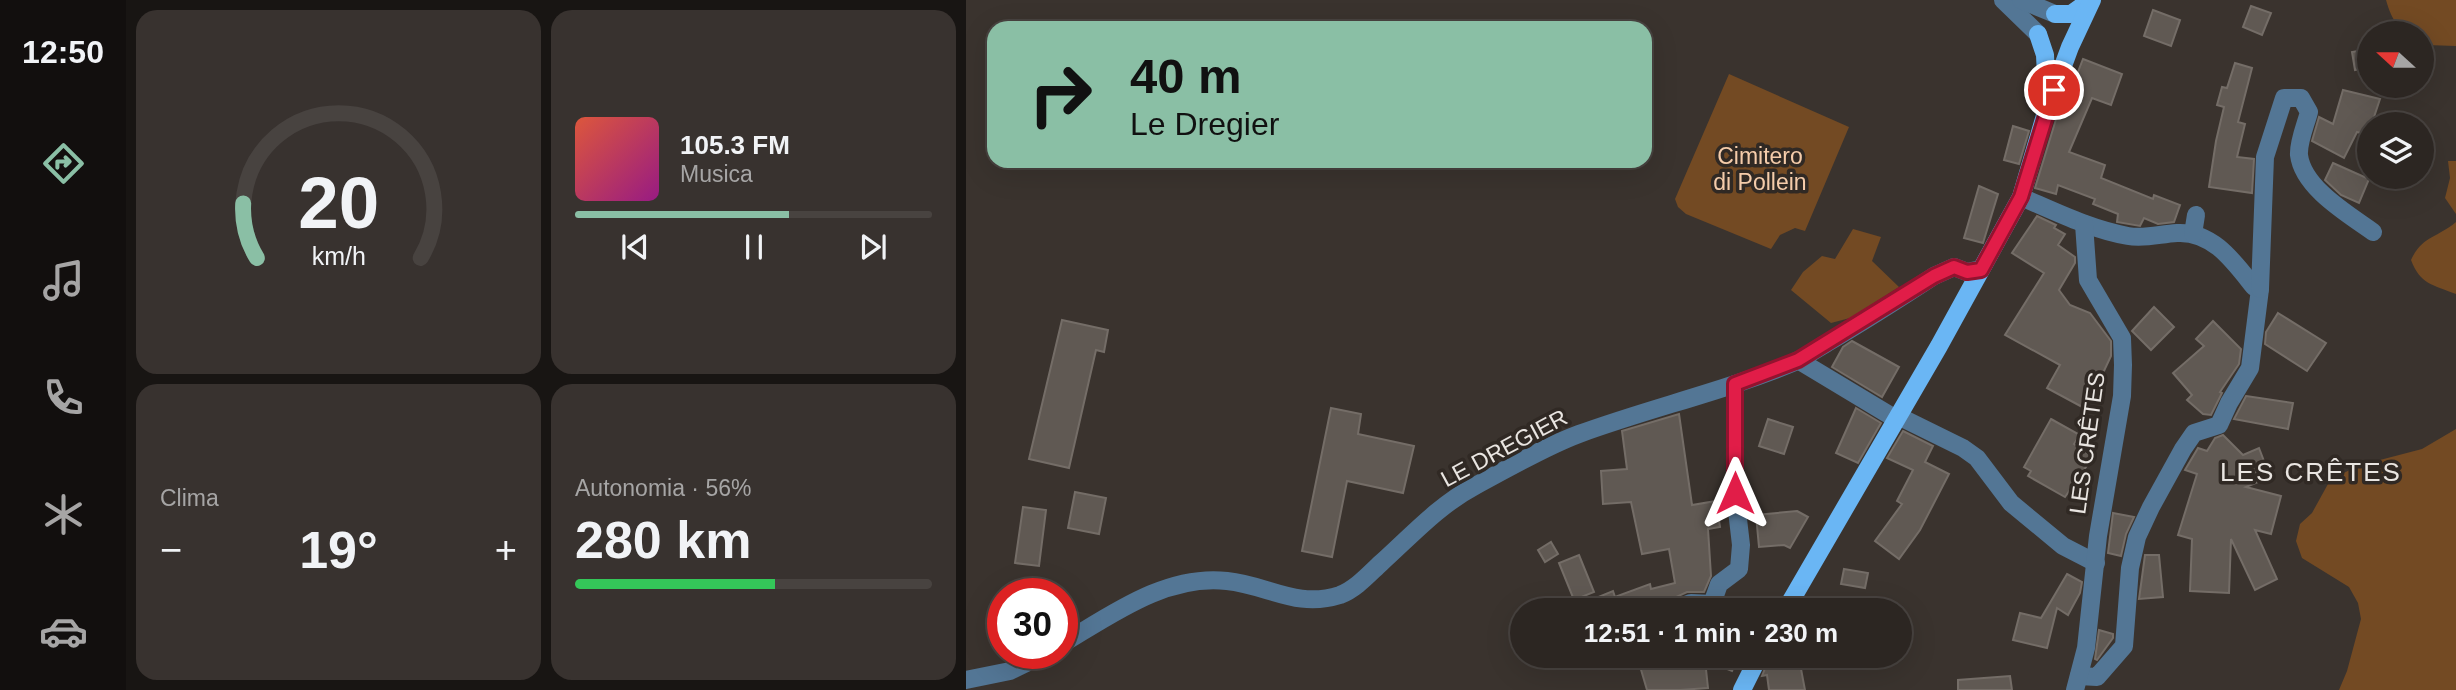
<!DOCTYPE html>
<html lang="it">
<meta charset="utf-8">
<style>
:root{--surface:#2c2622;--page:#38322f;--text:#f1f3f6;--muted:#a6a5a5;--line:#484340;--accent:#8abfa5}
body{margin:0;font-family:Helvetica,sans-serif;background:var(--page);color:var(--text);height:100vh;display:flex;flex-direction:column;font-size:26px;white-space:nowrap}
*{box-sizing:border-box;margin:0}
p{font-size:23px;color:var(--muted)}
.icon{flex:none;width:38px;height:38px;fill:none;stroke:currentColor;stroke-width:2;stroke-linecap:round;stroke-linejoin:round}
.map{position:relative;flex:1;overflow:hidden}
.details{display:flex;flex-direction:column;gap:10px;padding:10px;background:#181513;width:840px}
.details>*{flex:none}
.guide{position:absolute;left:21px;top:21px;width:665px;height:147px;border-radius:21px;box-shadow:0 7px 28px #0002,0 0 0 2px var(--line);background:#8abfa5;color:#111;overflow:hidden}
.needle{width:46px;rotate:291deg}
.buttons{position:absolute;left:1391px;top:21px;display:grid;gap:14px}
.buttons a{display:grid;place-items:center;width:77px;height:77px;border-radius:50%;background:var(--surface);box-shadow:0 7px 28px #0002,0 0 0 2px var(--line);font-size:35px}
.speed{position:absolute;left:21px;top:578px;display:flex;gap:14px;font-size:35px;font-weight:700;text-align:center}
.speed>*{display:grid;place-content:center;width:91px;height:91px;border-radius:50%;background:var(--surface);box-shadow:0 7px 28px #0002,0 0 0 2px var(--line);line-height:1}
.speed .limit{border:10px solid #d22;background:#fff;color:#111}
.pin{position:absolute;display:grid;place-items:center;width:60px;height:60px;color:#fff;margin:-30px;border:4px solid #fff;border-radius:50%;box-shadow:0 2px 7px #0007}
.me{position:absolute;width:77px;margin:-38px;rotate:0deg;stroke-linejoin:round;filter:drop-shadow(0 0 5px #0008)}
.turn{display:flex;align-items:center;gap:24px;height:147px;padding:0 28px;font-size:32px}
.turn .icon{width:91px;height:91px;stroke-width:2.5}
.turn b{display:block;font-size:49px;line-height:60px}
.big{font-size:52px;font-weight:700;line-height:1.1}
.details .widget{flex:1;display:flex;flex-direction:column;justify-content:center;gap:10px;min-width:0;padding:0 24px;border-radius:21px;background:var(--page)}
.details .dial{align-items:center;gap:0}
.dial svg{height:182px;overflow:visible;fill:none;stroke:var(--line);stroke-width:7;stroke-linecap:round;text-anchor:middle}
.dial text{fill:var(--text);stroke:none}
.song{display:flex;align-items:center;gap:21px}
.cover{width:84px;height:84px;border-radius:10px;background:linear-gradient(135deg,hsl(10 70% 55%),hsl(310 70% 35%))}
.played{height:7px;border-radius:4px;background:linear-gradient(90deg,var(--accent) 60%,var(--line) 60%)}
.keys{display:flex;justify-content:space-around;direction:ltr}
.heat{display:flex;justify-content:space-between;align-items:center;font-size:38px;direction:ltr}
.charge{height:10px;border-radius:5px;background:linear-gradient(90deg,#34c759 56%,var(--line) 0)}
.details .tiles{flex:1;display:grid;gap:10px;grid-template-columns:repeat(2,1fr)}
.trip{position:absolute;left:544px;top:598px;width:402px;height:70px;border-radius:35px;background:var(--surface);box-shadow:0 7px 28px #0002,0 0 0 2px var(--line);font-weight:700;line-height:70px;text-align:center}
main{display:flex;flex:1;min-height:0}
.tab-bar{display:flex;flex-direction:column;width:126px;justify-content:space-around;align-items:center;background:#120f0e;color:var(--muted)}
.tab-bar .icon{width:49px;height:49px}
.tab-bar .active{color:var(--accent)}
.tab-bar b{font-size:32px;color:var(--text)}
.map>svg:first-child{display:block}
.green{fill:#734a23}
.building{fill:#605953;stroke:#746d67;stroke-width:2}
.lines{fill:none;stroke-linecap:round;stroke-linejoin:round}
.minor{stroke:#537695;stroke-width:18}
.major{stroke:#6ab6f4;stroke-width:18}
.route-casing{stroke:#92132f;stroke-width:18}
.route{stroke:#e11d48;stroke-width:12}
.labels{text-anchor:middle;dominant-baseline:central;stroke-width:7;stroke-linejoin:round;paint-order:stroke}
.park-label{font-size:23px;fill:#f5ccaa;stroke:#302924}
.street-label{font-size:23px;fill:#e9e5e1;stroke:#302924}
.quarter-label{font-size:26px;letter-spacing:2px;fill:#e9e5e1;stroke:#302924}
</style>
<main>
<nav class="tab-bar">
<b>12:50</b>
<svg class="icon active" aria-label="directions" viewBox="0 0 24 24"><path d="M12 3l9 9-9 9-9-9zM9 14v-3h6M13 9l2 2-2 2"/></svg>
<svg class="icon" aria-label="music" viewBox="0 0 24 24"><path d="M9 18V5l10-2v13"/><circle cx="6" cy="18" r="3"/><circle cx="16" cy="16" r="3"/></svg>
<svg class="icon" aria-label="phone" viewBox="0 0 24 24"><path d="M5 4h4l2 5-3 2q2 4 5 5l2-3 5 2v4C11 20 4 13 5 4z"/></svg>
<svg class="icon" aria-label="climate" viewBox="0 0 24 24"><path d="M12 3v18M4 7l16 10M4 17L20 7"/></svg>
<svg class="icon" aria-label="car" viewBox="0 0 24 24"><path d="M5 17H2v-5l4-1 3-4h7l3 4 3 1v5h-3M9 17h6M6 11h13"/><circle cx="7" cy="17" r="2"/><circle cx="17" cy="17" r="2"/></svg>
</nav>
<section class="details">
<div class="tiles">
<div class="widget dial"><svg viewBox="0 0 100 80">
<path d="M14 69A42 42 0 1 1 86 69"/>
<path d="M14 69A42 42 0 0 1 8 45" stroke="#8abfa5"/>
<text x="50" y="56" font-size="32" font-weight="700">20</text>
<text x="50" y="72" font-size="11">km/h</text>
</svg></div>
<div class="widget">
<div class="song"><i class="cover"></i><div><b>105.3 FM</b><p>Musica</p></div></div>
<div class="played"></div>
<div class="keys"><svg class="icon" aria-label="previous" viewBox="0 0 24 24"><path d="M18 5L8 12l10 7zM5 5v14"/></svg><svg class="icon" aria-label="pause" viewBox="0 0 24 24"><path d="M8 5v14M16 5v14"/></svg><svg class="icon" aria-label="next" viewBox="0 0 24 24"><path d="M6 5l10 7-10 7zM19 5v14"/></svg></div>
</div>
<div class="widget"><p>Clima</p>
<div class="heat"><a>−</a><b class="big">19°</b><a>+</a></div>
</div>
<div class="widget"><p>Autonomia · 56%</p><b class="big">280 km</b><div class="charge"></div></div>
</div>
</section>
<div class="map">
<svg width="1490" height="690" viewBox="0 0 1490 690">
<rect width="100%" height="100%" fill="#3a332e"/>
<g class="green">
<path d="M 1420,0 L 1490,0 L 1490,46 L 1461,45 L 1456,42 L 1456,33 C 1433,33 1426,21 1420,0 Z"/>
<path d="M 763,74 L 883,127 L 839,231 L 829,228 L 814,235 L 805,249 L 720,214 L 712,207 L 709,199 Z"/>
<path d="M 1482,161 L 1490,161 L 1490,214 L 1479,198 L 1484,178 Z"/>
<path d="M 1490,222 L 1490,294 C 1467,285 1454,284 1445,260 C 1456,236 1471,238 1490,222 Z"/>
<path d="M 887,229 L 915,237 L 906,261 L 933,287 L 884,318 L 865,323 L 825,290 L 837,272 L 856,256 L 869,259 Z"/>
<path d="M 1490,429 L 1490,690 L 1373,690 L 1381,671 L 1395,619 L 1392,603 L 1383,587 L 1336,558 L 1330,541 L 1334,524 L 1346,513 L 1362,484 L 1376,474 L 1391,466 L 1456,449 Z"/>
</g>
<g class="building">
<path d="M 1285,6 L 1305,13 L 1296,35 L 1277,27 Z"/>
<path d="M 1187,10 L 1214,20 L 1205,46 L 1178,36 Z"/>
<path d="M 1404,49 L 1404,67 L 1389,70 L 1386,52 Z"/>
<path d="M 1117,59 L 1156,74 L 1145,105 L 1126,98 L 1103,152 L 1139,165 L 1135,178 L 1187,199 L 1188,195 L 1214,205 L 1208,222 L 1192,224 L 1178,218 L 1174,226 L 1151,222 L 1152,214 L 1127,204 L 1129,199 L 1092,185 L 1090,194 L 1069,188 L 1091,116 L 1097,98 L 1101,100 Z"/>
<path d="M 1269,63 L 1286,68 L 1272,122 L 1279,124 L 1271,157 L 1288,159 L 1286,193 L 1243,187 L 1250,141 L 1258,107 L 1251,105 L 1256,87 L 1261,88 Z"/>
<path d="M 1377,90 L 1414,99 L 1402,135 L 1391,132 L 1378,158 L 1346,141 L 1353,117 L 1367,124 Z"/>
<path d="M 1047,126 L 1063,131 L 1053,164 L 1038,160 Z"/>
<path d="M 1367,163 L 1403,179 L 1393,203 L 1375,195 L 1359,180 Z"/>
<path d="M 1013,186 L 1032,194 L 1017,243 L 998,238 Z"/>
<path d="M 1071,216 L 1090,225 L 1088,228 L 1099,234 L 1092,245 L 1109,257 L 1109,263 L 1093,290 L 1104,305 L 1124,313 L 1145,341 L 1145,356 L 1120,409 L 1081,388 L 1094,365 L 1039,335 L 1078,273 L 1046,253 Z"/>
<path d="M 1188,307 L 1208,327 L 1185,350 L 1166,331 Z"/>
<path d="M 1312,313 L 1360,343 L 1341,371 L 1299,344 L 1300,332 Z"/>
<path d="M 96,320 L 142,330 L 138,352 L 130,350 L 103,468 L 63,459 Z"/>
<path d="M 1247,321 L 1275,349 L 1273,364 L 1254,392 L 1256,393 L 1245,415 L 1237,414 L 1221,400 L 1226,395 L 1207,373 L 1238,346 L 1230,339 Z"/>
<path d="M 886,341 L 933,367 L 916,397 L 866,367 L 877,347 Z"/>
<path d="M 1280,396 L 1327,403 L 1322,429 L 1268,419 Z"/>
<path d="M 365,408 L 395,414 L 392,434 L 448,446 L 437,493 L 381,481 L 366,557 L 336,551 Z"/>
<path d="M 890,408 L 915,423 L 892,463 L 870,453 Z"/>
<path d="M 713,414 L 726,505 L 750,501 L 754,527 L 742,529 L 745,576 L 738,592 L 721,592 L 680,611 L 598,611 L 647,591 L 649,597 L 684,584 L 685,589 L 709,583 L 703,549 L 676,554 L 665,502 L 637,504 L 635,471 L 661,469 L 656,431 Z"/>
<path d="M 802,419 L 827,427 L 818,454 L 793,446 Z"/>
<path d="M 1085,419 L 1114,435 L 1108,444 L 1127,457 L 1099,497 L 1062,476 L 1065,471 L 1058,467 Z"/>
<path d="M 937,431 L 967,446 L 959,462 L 983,474 L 954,530 L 933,559 L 909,541 L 936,504 L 931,501 L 947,470 L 921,458 Z"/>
<path d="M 1257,435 L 1277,455 L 1293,448 L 1304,477 L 1280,487 L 1315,496 L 1305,534 L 1289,530 L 1311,579 L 1289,590 L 1265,539 L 1263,593 L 1224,591 L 1226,539 L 1212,535 L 1231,474 L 1219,470 L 1232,448 L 1241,451 L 1249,438 Z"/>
<path d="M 109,492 L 140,498 L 133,534 L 102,528 Z"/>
<path d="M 57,507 L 80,510 L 73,566 L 49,563 Z"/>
<path d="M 831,511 L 842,517 L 824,548 L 818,545 L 793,547 L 790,515 Z"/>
<path d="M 1147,513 L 1168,517 L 1160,534 L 1155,556 L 1142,553 Z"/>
<path d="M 585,542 L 592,554 L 579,562 L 572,550 Z"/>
<path d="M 613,555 L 628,592 L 608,600 L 593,563 Z"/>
<path d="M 1179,555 L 1193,555 L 1197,597 L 1173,599 Z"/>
<path d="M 878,569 L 902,573 L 899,588 L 875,584 Z"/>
<path d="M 1101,574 L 1116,582 L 1114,593 L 1102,615 L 1091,608 L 1081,648 L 1047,640 L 1054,613 L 1075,618 Z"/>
<path d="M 1133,630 L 1147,634 L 1147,638 L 1131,660 L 1129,659 Z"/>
<path d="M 671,656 L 772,656 L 766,671 L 739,660 L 742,688 L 714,690 L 681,690 Z"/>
<path d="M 804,656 L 867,656 L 867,663 L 835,669 L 839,690 L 803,690 L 801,675 L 796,676 Z"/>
<path d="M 1044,676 L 1046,690 L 992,690 L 992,680 Z"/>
</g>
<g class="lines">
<g class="minor">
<path d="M 1037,0 L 1072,34"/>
<path d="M 1055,0 L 1089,14"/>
<path d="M 1055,197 C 1090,212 1124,229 1162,236 C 1179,239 1194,234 1211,233 C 1247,231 1268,262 1288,287 L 1294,289 L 1284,368 L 1263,403 L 1253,425 L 1228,433 L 1217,449 L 1185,507 L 1171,537 L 1164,568 L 1158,646 L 1131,677 L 1113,676"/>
<path d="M 1227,234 L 1230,215"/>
<path d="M 1294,289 L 1299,157 L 1318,98 L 1335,98 L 1343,112 C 1340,124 1332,142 1333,155 C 1337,188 1382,214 1407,232"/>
<path d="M 832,360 L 930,419"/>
<path d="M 932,416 L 997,448 L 1011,458 L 1045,503 L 1097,546 L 1130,563"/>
<path d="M 704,611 L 725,603 L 746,604 L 753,584 L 773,569 L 775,545 L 769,493 L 769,384"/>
<path d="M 96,644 C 145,615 200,574 261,581 C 302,585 330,609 374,595 C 390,589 403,574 415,563 C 445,536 473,505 509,486 C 543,468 578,447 613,434 C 684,408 759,391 829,362 C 840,357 850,349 861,343 C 897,322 933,299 968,276 L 988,267 L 1001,272 L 1015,269"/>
<path d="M 0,680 L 44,671 L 81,653"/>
<path d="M 1109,690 L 1120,648 L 1132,536 L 1156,396 L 1157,365 L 1156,338 L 1122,280 L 1118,224"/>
</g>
<g class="major">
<path d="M 1089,14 L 1105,14 L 1125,0"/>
<path d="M 1072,34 L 1079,55 L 1081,95"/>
<path d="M 819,611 L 973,346 L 1055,197 L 1080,112 L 1104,47 L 1126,0"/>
<path d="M 776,690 L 793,656"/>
</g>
</g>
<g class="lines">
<defs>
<path id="route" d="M 769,493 L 769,384 L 832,360 L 968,276 L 988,267 L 1001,272 L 1015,270 L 1055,197 L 1088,90"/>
</defs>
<use href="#route" class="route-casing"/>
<use href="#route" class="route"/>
</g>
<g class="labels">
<g class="park-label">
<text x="794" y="156">Cimitero<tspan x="794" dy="26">di Pollein</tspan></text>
</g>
<g class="street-label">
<text transform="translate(1121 443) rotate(-82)">LES CRÊTES</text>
<text transform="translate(538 448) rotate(-28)">LE DREGIER</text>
</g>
<g class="quarter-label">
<text x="1345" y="472">LES CRÊTES</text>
</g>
</g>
</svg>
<div class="buttons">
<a><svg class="needle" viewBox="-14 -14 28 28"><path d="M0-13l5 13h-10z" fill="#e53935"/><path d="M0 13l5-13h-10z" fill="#a6a5a5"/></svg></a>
<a><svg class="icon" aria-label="layers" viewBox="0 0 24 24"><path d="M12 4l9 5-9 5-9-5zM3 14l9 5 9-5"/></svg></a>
</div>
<div class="speed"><div class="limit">30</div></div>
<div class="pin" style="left:1088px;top:90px;background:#d93025"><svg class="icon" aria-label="arrive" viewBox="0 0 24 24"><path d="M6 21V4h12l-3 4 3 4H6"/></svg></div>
<svg class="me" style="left:769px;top:493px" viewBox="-20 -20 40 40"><path d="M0-17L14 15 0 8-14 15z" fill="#e11d48" stroke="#fff" stroke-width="4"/></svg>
<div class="trip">12:51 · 1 min · 230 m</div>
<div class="guide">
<div class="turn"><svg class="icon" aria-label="right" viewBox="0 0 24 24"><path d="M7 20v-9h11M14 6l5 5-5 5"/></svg><div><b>40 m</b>Le Dregier</div></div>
</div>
</div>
</main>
